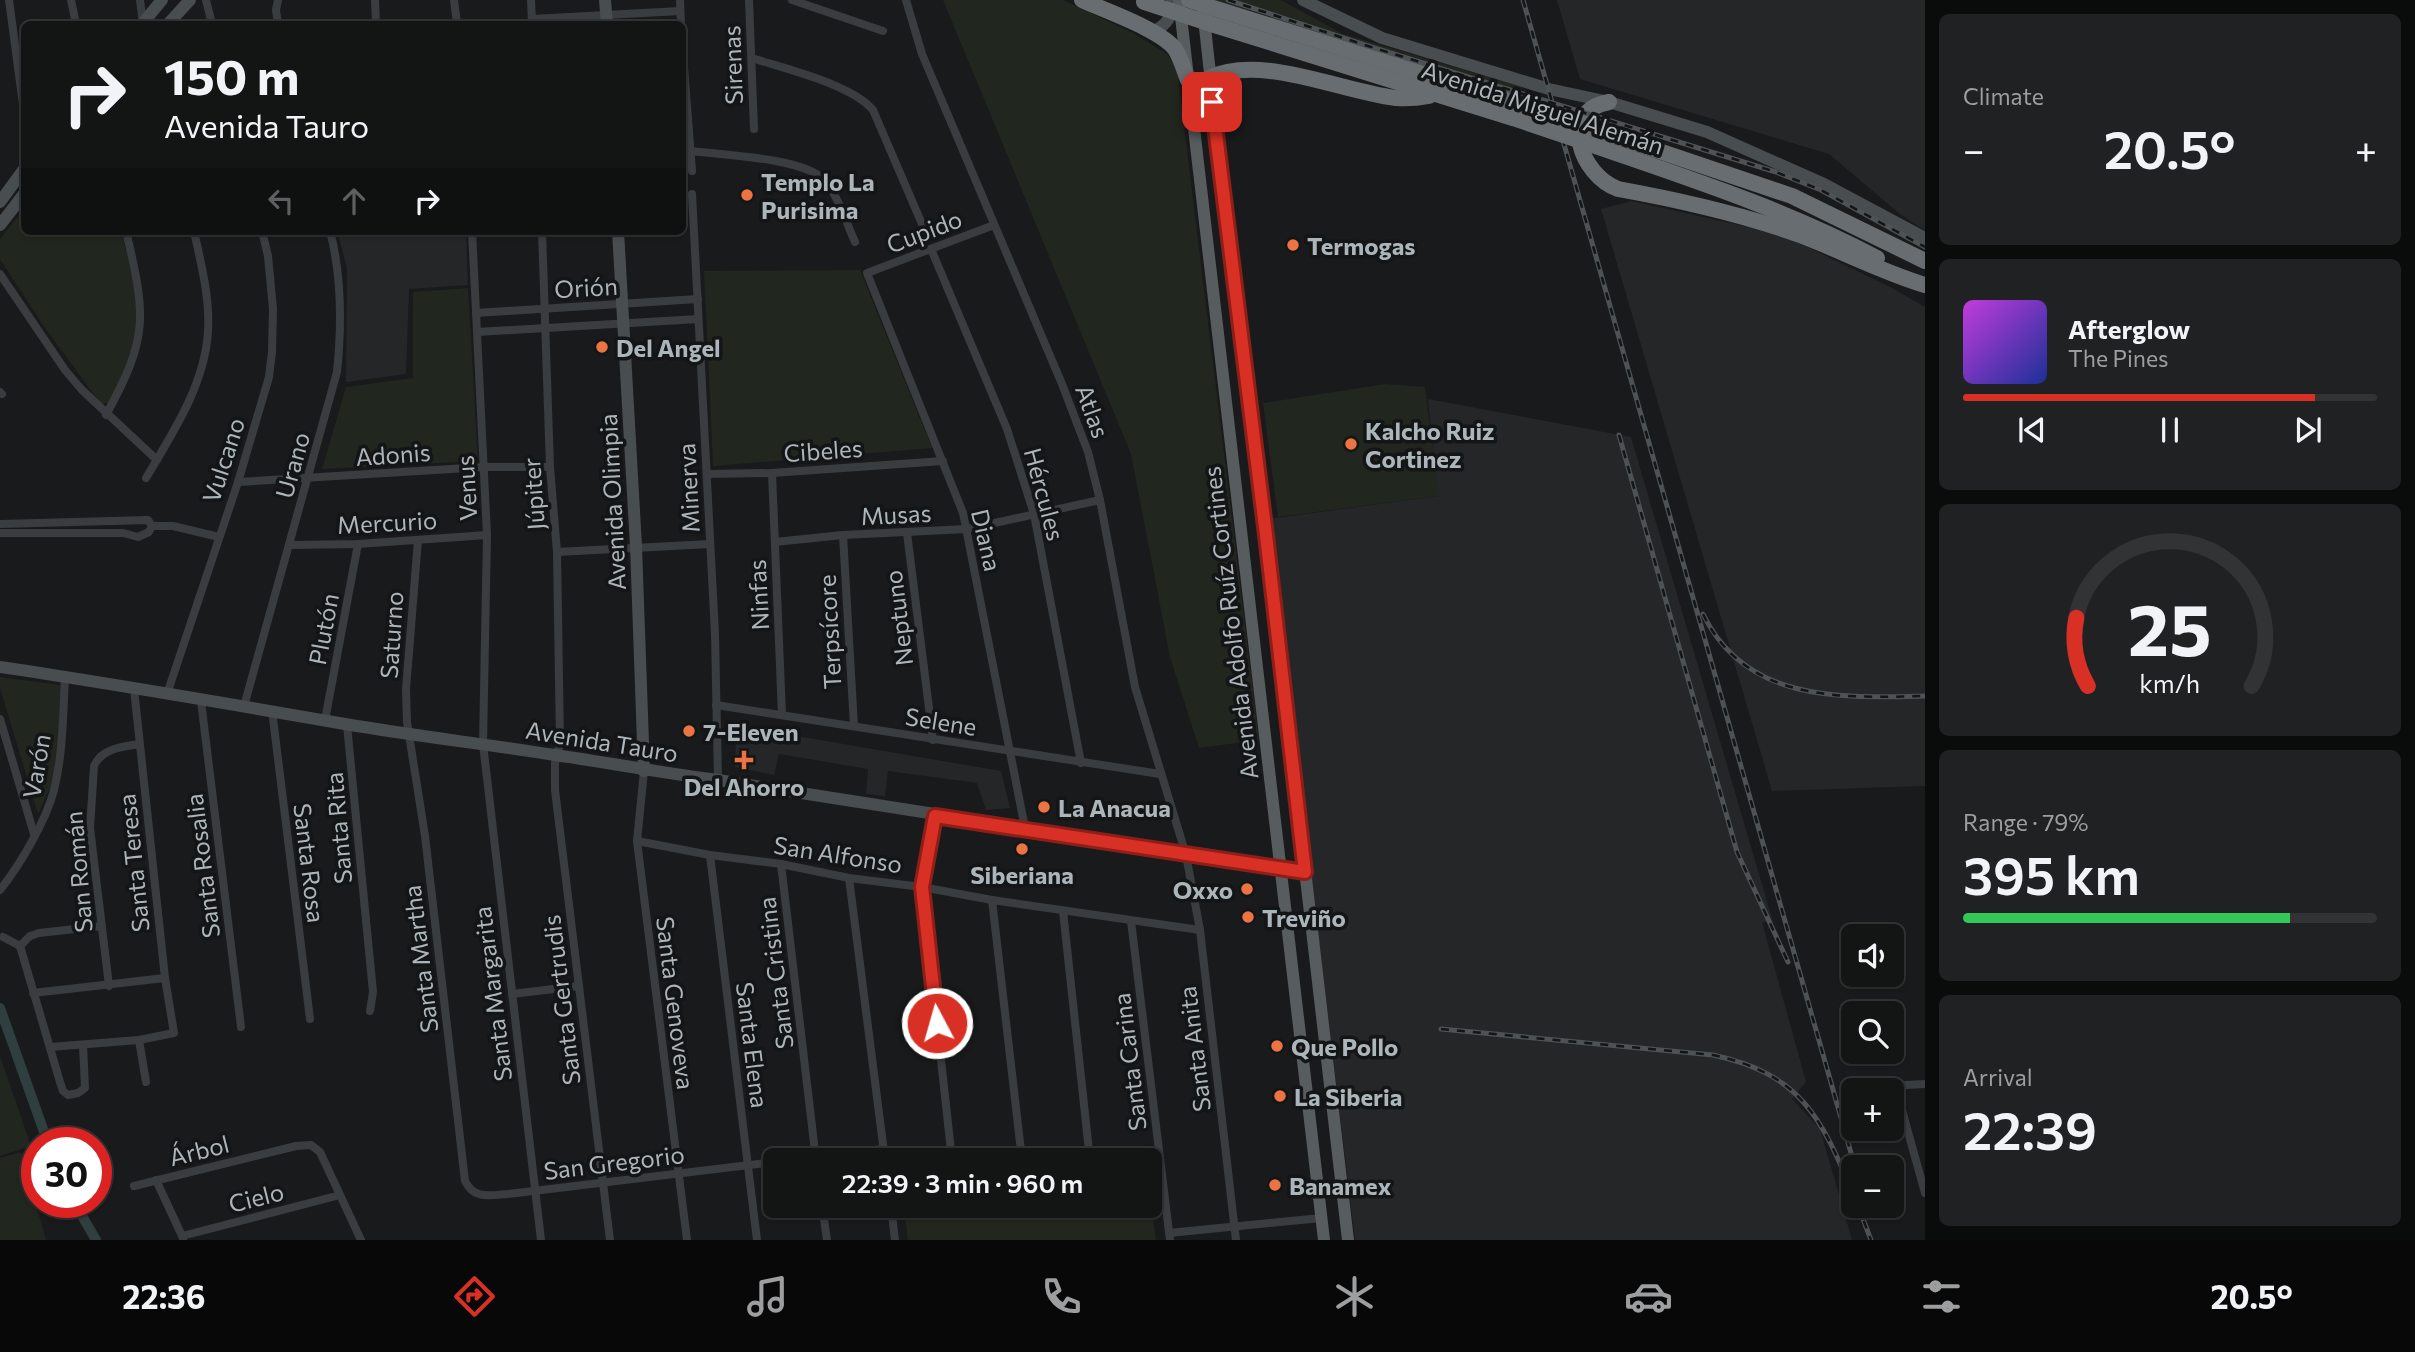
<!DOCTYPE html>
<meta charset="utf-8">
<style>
:root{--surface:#131414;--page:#202122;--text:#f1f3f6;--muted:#9d9ea0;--line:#323334;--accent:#d93025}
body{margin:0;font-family:Commissioner,sans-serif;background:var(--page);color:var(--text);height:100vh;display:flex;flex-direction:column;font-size:26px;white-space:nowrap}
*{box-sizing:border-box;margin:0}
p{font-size:23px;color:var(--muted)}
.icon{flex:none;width:38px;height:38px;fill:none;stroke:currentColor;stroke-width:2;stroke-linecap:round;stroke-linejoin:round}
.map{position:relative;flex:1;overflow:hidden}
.drawer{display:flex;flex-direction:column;gap:14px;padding:14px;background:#0a0b0b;width:490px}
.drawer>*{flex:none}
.guide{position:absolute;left:21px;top:21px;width:665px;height:214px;border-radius:10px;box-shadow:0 2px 5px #0004,0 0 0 2px var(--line);background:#131414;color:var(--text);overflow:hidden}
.controls{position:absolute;left:1841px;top:924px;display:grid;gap:14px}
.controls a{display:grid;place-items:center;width:63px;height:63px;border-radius:10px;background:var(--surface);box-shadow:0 2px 5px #0004,0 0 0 2px var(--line);font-size:35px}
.speed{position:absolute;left:21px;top:1127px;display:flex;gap:14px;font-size:35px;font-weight:700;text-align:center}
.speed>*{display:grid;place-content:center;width:91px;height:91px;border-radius:50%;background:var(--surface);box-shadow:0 2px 5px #0004,0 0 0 2px var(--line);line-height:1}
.speed .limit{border:10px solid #d22;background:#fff;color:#111}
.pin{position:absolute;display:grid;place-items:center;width:60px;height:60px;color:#fff;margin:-30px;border-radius:14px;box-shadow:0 4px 10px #0006}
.me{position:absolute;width:77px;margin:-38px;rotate:354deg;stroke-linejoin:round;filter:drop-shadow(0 0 5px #0008)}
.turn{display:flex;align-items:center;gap:24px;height:147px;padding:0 28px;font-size:32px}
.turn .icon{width:91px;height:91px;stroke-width:2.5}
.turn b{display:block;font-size:49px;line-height:60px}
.lanes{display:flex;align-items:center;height:66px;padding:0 28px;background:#0003;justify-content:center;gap:35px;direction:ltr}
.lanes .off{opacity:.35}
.big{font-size:52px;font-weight:600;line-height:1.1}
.drawer .tile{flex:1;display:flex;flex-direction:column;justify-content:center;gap:10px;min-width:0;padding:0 24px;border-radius:10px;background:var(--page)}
.drawer .dial{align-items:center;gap:0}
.dial svg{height:182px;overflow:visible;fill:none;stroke:var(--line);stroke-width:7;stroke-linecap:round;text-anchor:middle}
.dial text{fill:var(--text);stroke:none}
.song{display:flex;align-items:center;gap:21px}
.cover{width:84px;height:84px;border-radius:10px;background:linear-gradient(135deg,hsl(290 70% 55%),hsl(230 70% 35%))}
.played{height:7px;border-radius:4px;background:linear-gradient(90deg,var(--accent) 85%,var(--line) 85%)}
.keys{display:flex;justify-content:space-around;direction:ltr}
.heat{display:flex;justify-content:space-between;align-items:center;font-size:38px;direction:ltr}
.charge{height:10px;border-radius:5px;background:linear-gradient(90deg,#34c759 79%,var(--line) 0)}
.trip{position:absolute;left:763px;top:1148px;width:399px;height:70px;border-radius:10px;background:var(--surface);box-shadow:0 2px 5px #0004,0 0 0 2px var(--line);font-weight:600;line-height:70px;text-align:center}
.tabs{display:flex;height:112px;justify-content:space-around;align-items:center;background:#080808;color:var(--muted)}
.tabs .icon{width:49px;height:49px}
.tabs .selected{color:var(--accent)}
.tabs b{font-size:32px;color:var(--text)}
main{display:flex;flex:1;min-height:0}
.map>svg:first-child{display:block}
.built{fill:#252628}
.green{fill:#21261f}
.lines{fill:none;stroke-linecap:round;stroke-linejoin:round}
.canal{stroke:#2f3e3f;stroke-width:10}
.street{stroke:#3a3d40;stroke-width:8}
.secondary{stroke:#484d50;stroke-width:12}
.primary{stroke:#575c5f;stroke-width:12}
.highway{stroke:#676d71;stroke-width:16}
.rail-casing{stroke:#4d5255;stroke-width:5}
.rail{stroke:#141516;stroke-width:2.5;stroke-dasharray:8;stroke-linecap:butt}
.highway-bridge{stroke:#676d71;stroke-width:16}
.route-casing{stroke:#8d1f18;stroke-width:18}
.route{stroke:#d93025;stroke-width:12}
.poi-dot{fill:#eb7442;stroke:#141516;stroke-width:2.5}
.labels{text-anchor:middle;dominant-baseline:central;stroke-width:7;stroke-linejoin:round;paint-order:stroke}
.street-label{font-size:24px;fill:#acb6ba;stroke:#141516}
.poi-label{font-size:24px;font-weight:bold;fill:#acb6ba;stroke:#141516;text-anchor:start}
</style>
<main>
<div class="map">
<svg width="1925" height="1240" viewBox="0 0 1925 1240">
<rect width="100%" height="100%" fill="#191a1b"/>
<g class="built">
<path d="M 1557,0 L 1925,0 L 1925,231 L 1900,214 L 1829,154 L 1580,79 Z"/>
<path d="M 1632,201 L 1783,235 L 1892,288 L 1925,307 L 1925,786 L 1772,791 L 1601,209 Z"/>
<path d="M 337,231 L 466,231 L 468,285 L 409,289 L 406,374 L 346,382 L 347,268 Z"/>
<path d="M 1428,399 L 1631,437 L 1773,922 L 1762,922 L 1806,1082 L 1792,1099 L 1820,1129 L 1852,1240 L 1355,1240 L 1268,519 L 1438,496 Z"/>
<path d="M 750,728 L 1001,771 L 1010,808 L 986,810 L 977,783 L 888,771 L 885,796 L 866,794 L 868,769 L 779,754 L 774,775 L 735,767 L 736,738 L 749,741 Z"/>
</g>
<g class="green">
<path d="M 943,0 L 1063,0 L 1133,33 L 1167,54 L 1177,68 L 1259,740 L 1199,748 L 1170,657 L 1131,454 Z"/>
<path d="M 1214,0 L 1281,0 L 1343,34 L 1522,87 L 1519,96 Z"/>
<path d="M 24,209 L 24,231 L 121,231 C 129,265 143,304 136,339 C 131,362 119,384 109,404 L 100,403 L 43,325 L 0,259 L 0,239 Z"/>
<path d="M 860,270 L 932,448 L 713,466 L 704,271 Z"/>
<path d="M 468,288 L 478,461 L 322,469 L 346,387 L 413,378 L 413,292 Z"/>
<path d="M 1385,384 L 1425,387 L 1439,496 L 1278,517 L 1263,403 Z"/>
<path d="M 0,677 L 67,686 L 58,770 L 38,814 L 0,688 Z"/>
<path d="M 0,1056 L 31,1146 L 0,1156 Z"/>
<path d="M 21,1152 L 46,1240 L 0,1240 L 0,1158 Z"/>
<path d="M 1150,1198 L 1156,1240 L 908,1240 L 905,1217 L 1033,1206 L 1150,1206 Z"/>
</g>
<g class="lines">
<g class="canal">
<path d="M 0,1008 L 48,1143"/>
<path d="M 74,1202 L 96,1240"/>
</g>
<g class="street">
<path d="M 9,0 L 24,112"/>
<path d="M 71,0 L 76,24"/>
<path d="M 140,0 L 143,24"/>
<path d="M 206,0 L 212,24"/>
<path d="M 278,0 L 276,10 L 278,24"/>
<path d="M 375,0 L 376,24"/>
<path d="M 454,0 L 457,24"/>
<path d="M 531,0 L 532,22"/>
<path d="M 680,0 L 681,24"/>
<path d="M 749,0 L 754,129"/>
<path d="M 792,0 L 883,31"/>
<path d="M 906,0 L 922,54 L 1062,384 L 1088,452 L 1100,500 L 1135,687 L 1186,855 L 1200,930 L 1236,1240"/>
<path d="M 532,19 L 680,11"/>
<path d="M 682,41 L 692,171"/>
<path d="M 752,58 C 785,69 851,84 873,110 L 922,224"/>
<path d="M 691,151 C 723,155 802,158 823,179 C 837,192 847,225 855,242"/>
<path d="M 692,194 L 715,634 L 718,780"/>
<path d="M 994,225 L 867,273 L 963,513 L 1025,828"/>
<path d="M 472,231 L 487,535 L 483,744 L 541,1240"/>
<path d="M 542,231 L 550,467 L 557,552 L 560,743 L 555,763 L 555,790 L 610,1240"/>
<path d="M 931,249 L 1007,429 L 1034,514 L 1081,763"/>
<path d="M 0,274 L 65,370 L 82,390 L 157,460"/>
<path d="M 476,313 L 698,299"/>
<path d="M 477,332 L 698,319"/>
<path d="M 0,392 L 2,394"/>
<path d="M 106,415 C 149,337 146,316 126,231"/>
<path d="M 772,473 L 782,714"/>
<path d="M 707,474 L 772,473 L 943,461"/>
<path d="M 146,478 C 172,434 205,385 208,331 C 210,297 201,264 194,231"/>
<path d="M 238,482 L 484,467 L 550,467"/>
<path d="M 0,524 L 148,520 L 152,526"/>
<path d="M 152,526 L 173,526 L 219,537"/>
<path d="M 0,533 L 123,533 L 138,537 L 149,532 L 152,526"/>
<path d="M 907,533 L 933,740"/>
<path d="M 843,535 L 854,726"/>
<path d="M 418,540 L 406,689 L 407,722 L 425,836 L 465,1181 C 474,1200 490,1195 508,1194 L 775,1162"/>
<path d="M 775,542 L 843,535 L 967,529 L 1100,500"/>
<path d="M 290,545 L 358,544 L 487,535"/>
<path d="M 557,552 L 710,544"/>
<path d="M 167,694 L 238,482 L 269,377 L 272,352 L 273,309 L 268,256 L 262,231"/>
<path d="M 201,701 L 241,1027"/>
<path d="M 716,705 L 1160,774"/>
<path d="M 244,706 L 337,372 C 342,324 342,277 330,231"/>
<path d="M 272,710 L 310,1019"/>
<path d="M 0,719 L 34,834"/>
<path d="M 325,720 L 358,544"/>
<path d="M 347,725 L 373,992 L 370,1011"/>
<path d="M 644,771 L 637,841 L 687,1240"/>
<path d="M 935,816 L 922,887 L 952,1160"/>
<path d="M 637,841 L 710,855 L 781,864 L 849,878 L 922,887 L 992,900 L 1200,930"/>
<path d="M 710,855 L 757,1240"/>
<path d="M 781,864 L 816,1160"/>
<path d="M 849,878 L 885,1160"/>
<path d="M 0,890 C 20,865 46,821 54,790 C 63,754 63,715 65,677"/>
<path d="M 992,900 L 1022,1160"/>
<path d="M 1063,911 L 1090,1160"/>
<path d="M 1131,921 L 1170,1240"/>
<path d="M 3,937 L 20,946"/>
<path d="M 20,946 L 60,1082 L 63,1091 L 68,1095 L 78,1093 L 85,1088 L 83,1045"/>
<path d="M 20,946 L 30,936 L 39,933 L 102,926"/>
<path d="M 109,986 L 90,828 L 94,766 C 102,748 122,747 139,744"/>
<path d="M 33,993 L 165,978"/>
<path d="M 512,994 L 579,986"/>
<path d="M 139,1040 L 146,1082"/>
<path d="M 50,1047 L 139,1040 L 174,1033 L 165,978 L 134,689"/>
<path d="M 1895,1085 L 1925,1193"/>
<path d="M 1869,1087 L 1925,1084"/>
<path d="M 787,1160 L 883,1149"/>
<path d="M 156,1180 L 183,1238"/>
<path d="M 134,1186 L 296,1146 L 311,1145 L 320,1152 L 361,1240"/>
<path d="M 822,1206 L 827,1240"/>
<path d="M 891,1206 L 895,1240"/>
<path d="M 892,1213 L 948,1206"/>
<path d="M 1169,1233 L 1321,1218"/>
<path d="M 182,1236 L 340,1195"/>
</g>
<g class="secondary">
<path d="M 605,0 L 607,24"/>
<path d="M 1303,0 L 1382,38 L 1549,89 L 1609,102 L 1707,132 L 1824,184 L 1925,238"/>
<path d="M 142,24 L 162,0"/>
<path d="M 168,24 L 190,0"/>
<path d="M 1153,32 C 1168,24 1172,17 1172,0"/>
<path d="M 0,202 L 24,169"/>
<path d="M 0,225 L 24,194"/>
<path d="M 618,231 L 636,546 L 644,771"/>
<path d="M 0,667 C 115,684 230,704 345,724 C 415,736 486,744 555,755 C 610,763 663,773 718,780 L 1305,872"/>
</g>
<g class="primary">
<path d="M 1179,0 L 1324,1240"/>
<path d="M 1202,0 L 1226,220 L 1269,560 L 1348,1240"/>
</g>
<g class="highway">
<path d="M 1082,0 C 1106,11 1161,30 1175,49 C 1181,58 1184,70 1188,80"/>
<path d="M 1207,6 L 1510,101"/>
<path d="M 1208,23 L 1513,118"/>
<path d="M 1209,78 C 1261,53 1342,92 1396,98 C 1407,99 1418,98 1429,96"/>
<path d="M 1609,102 C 1557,111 1581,176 1618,189 C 1679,200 1741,214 1800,235 C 1842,251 1882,272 1925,285"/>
<path d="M 1588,127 L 1792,196 L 1925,261"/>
<path d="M 1584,142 C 1684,177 1783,208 1877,258"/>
</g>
<defs>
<g id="rail">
<path d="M 1228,0 L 1368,46 L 1776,172 L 1821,190 L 1925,247"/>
<path d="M 1523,0 L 1855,1167"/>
<path d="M 1619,435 L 1737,852 L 1788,962"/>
<path d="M 1703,614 C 1746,703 1842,698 1925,696"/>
<path d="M 1441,1029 L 1713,1055 C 1801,1074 1821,1117 1853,1194"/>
<path d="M 1858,1206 L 1871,1240"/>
</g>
</defs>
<use href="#rail" class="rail-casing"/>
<use href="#rail" class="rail"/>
<g class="highway-bridge">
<path d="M 1189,0 L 1207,6"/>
<path d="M 1144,2 L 1208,23"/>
<path d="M 1510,101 L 1588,127"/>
<path d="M 1513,118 L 1584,142"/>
</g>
</g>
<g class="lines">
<defs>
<path id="route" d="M 937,1023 L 922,887 L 935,816 L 1305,872 L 1266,535 L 1212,102"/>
</defs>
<use href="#route" class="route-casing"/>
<use href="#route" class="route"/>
</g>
<g class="poi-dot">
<circle cx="747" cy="195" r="7"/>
<circle cx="1293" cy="245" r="7"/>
<circle cx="602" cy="347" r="7"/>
<circle cx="1351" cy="444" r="7"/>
<circle cx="689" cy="731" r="7"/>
<path d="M740.5 749.5h7v7h7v7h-7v7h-7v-7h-7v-7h7z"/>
<circle cx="1044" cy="807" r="7"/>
<circle cx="1022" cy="849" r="7"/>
<circle cx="1247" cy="889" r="7"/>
<circle cx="1248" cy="917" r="7"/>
<circle cx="1277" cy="1046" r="7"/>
<circle cx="1280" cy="1096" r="7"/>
<circle cx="1275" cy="1185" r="7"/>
</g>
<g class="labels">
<g class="street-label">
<text transform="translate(732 65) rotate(-92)">Sirenas</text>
<text transform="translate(1543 107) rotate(18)">Avenida Miguel Alemán</text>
<text transform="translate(924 231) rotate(-21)">Cupido</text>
<text transform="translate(586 287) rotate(-3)">Orión</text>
<text transform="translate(1093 411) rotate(70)">Atlas</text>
<text transform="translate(823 450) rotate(-4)">Cibeles</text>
<text transform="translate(393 454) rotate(-4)">Adonis</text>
<text transform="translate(223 460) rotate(-72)">Vulcano</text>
<text transform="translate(292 465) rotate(-74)">Urano</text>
<text transform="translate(466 488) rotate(-93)">Venus</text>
<text transform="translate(688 488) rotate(-93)">Minerva</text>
<text transform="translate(533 494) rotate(-94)">Júpiter</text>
<text transform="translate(1045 494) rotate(75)">Hércules</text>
<text transform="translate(612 502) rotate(-93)">Avenida Olimpia</text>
<text transform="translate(896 514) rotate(-3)">Musas</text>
<text transform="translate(387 522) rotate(-3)">Mercurio</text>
<text transform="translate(987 540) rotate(77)">Diana</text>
<text transform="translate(758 595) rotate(-93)">Ninfas</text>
<text transform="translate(898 618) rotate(-97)">Neptuno</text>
<text transform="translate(1230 623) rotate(-97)">Avenida Adolfo Ruíz Cortines</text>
<text transform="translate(323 629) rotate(-79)">Plutón</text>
<text transform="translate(829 632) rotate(-93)">Terpsícore</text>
<text transform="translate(391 635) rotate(-86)">Saturno</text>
<text transform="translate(941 721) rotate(9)">Selene</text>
<text transform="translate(602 741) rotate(9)">Avenida Tauro</text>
<text transform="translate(36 766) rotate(-80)">Varón</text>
<text transform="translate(338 828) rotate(-95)">Santa Rita</text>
<text transform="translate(838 854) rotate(9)">San Alfonso</text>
<text transform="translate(133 863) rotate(-96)">Santa Teresa</text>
<text transform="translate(310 863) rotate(83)">Santa Rosa</text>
<text transform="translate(202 866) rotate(-97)">Santa Rosalia</text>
<text transform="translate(78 872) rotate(-95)">San Román</text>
<text transform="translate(420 959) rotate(-97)">Santa Martha</text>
<text transform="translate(775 973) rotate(-97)">Santa Cristina</text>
<text transform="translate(492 994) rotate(-97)">Santa Margarita</text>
<text transform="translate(561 1000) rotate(-97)">Santa Gertrudis</text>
<text transform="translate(676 1003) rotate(83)">Santa Genoveva</text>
<text transform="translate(753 1045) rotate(83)">Santa Elena</text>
<text transform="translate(1194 1049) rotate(-97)">Santa Anita</text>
<text transform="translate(1129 1062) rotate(-97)">Santa Carina</text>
<text transform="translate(199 1150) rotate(-14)">Árbol</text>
<text transform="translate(614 1162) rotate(-7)">San Gregorio</text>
<text transform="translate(256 1197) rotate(-14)">Cielo</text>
</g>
<g class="poi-label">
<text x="761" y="181">Templo La<tspan x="761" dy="28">Purisima</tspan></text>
<text x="1307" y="245">Termogas</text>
<text x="616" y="347">Del Angel</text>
<text x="1365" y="430">Kalcho Ruiz<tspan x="1365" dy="28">Cortinez</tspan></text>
<text x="703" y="731">7-Eleven</text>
<text x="744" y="786" text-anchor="middle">Del Ahorro</text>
<text x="1058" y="807">La Anacua</text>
<text x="1022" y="874" text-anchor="middle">Siberiana</text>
<text x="1233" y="889" text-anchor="end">Oxxo</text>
<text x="1262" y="917">Treviño</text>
<text x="1291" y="1046">Que Pollo</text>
<text x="1294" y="1096">La Siberia</text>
<text x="1289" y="1185">Banamex</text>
</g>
</g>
</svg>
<div class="controls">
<a><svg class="icon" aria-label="sound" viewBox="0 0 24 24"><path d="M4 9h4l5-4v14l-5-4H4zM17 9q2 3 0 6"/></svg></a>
<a><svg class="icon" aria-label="search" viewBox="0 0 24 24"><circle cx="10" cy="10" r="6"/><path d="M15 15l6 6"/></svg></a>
<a>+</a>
<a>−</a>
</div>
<div class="speed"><div class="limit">30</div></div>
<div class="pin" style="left:1212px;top:102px;background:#d93025"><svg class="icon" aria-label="arrive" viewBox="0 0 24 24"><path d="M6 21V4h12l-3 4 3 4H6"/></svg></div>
<svg class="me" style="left:937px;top:1023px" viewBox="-20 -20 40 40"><circle r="17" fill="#d93025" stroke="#fff" stroke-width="3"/><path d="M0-11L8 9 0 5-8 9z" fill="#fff"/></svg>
<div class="trip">22:39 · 3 min · 960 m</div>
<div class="guide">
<div class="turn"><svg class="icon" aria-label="right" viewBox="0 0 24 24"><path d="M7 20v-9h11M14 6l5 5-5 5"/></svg><div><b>150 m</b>Avenida Tauro</div></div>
<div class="lanes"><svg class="icon off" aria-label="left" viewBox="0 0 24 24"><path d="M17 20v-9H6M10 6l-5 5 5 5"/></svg><svg class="icon off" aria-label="ahead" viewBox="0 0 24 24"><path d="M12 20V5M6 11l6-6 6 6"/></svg><svg class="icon" aria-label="right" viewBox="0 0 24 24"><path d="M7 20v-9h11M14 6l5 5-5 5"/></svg></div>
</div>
</div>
<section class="drawer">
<div class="tile"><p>Climate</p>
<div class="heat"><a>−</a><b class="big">20.5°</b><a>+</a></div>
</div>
<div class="tile">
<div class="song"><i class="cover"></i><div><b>Afterglow</b><p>The Pines</p></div></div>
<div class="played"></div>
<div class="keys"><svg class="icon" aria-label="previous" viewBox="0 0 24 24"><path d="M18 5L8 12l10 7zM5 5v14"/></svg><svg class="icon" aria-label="pause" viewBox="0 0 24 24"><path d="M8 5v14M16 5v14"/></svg><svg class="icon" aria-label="next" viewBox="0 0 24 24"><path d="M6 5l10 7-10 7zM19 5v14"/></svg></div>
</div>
<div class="tile dial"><svg viewBox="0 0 100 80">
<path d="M14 69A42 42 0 1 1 86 69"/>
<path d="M14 69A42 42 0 0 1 9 39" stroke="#d93025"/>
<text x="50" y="56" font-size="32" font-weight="700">25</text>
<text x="50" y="72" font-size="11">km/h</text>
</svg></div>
<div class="tile"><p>Range · 79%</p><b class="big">395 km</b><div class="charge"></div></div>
<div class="tile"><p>Arrival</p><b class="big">22:39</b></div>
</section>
</main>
<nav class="tabs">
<b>22:36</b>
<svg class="icon selected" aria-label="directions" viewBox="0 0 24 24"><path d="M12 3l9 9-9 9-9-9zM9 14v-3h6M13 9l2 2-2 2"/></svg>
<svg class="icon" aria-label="music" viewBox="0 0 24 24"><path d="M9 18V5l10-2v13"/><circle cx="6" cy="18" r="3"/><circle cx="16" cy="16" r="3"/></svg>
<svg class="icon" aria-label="phone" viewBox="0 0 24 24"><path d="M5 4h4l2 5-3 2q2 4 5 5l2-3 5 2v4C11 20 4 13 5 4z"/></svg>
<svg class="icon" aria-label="climate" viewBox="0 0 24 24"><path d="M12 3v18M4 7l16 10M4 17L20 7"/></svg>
<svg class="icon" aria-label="car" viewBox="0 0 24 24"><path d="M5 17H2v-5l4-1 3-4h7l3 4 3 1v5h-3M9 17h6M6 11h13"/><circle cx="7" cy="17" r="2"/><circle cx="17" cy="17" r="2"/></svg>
<svg class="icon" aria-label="filters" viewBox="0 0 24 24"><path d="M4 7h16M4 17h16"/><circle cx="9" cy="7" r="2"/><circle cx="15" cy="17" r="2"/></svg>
<b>20.5°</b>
</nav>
